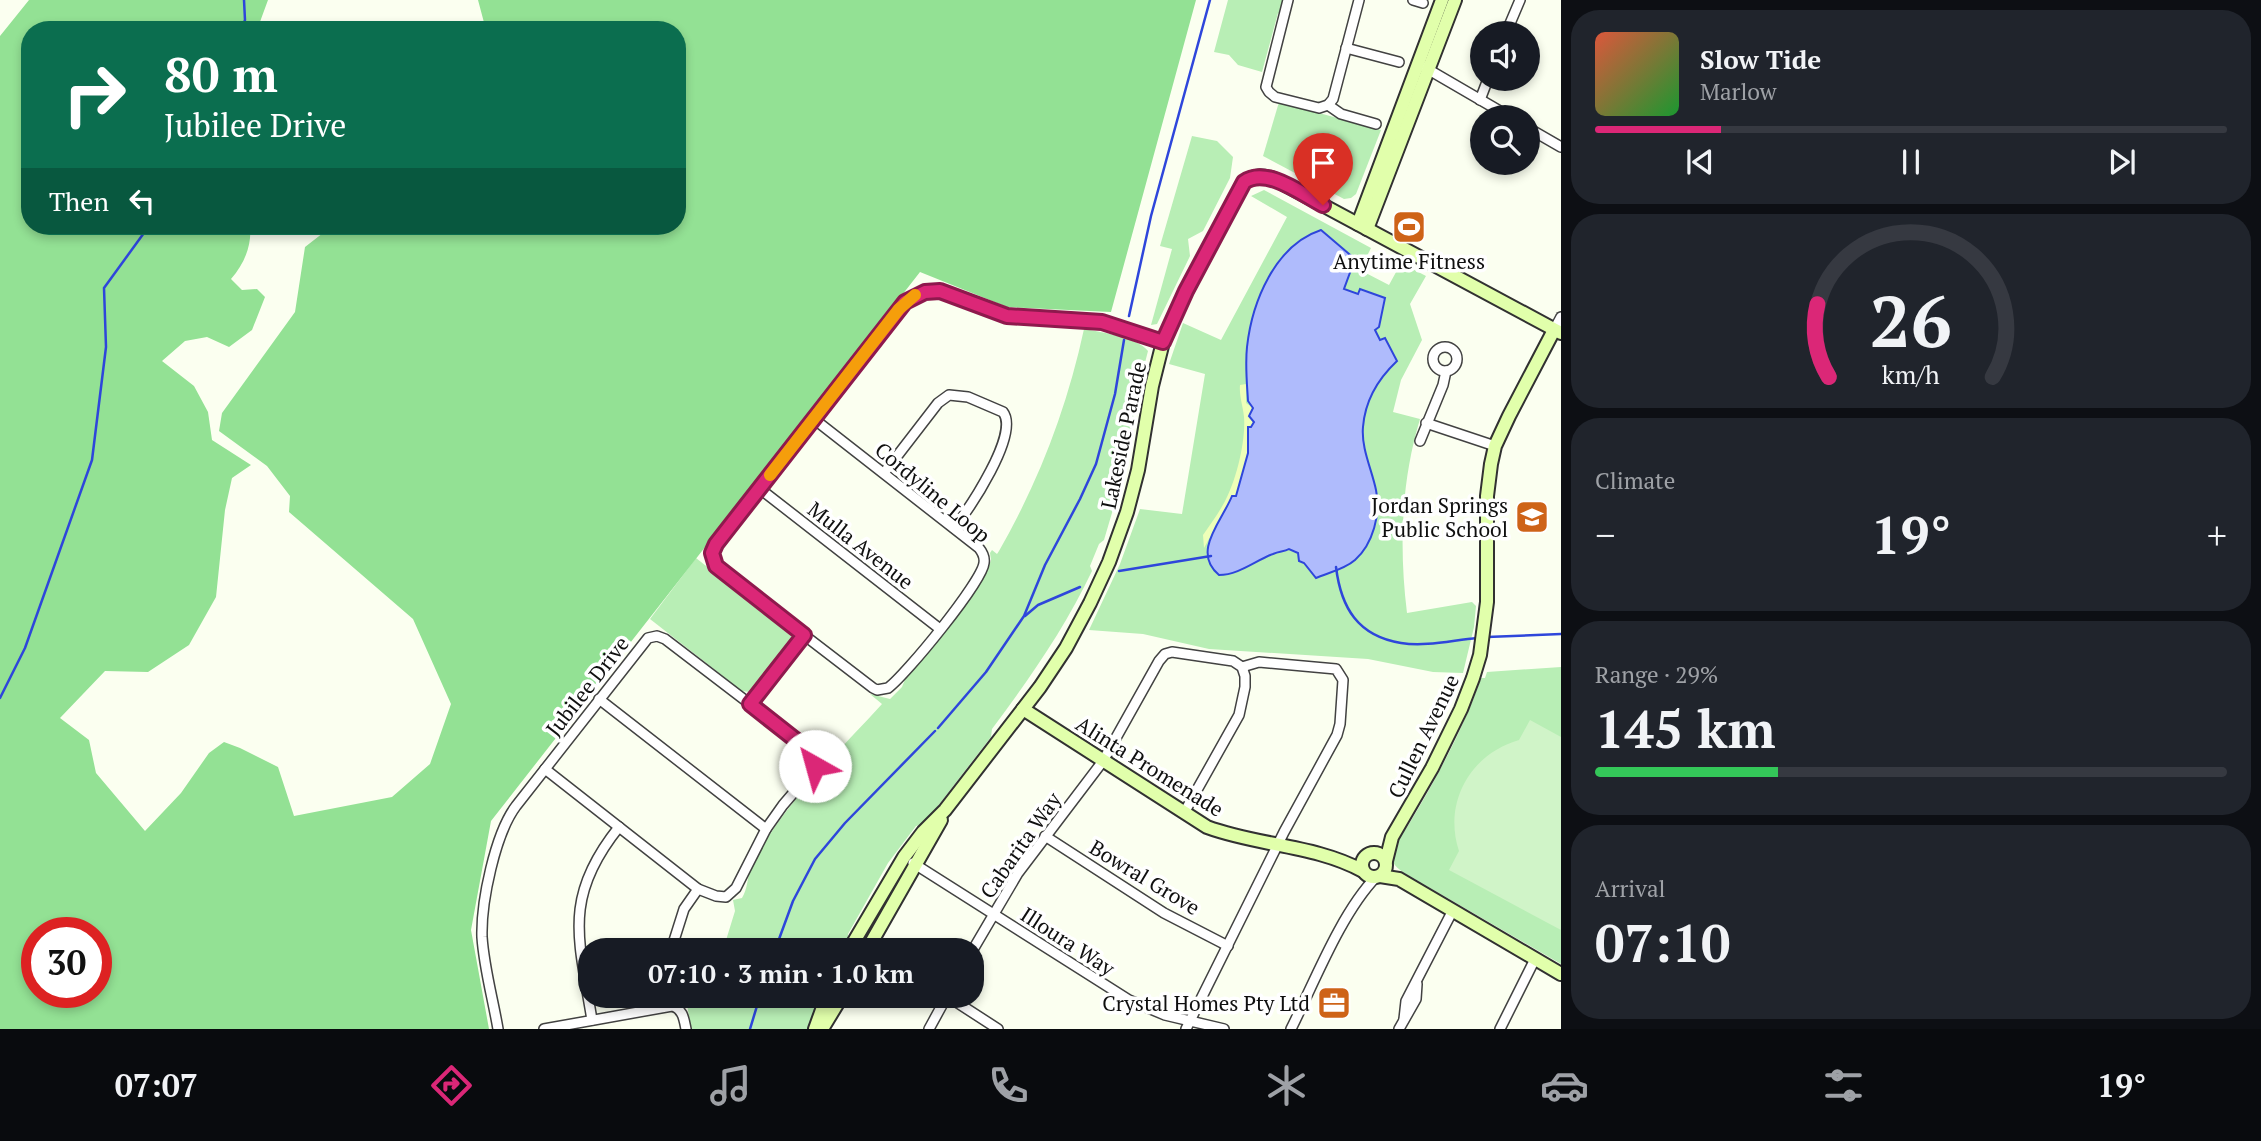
<!DOCTYPE html>
<meta charset="utf-8">
<style>
:root{--surface:#171b24;--page:#20242c;--text:#f1f3f6;--muted:#9ea1a6;--line:#363941;--accent:#db2777}
body{margin:0;font-family:"PT Serif",serif;background:var(--page);color:var(--text);height:100vh;display:flex;flex-direction:column;font-size:26px;white-space:nowrap}
*{box-sizing:border-box;margin:0}
p{font-size:23px;color:var(--muted)}
.icon{flex:none;width:38px;height:38px;fill:none;stroke:currentColor;stroke-width:2;stroke-linecap:round;stroke-linejoin:round}
.map{position:relative;flex:1;overflow:hidden}
.sheet{display:flex;flex-direction:column;gap:10px;padding:10px;background:#0d0f14;width:700px}
.sheet>*{flex:none}
.hud{position:absolute;left:21px;top:21px;width:665px;height:214px;border-radius:28px;box-shadow:0 4px 10px #0003;background:#0b6e4f;color:#fff;overflow:hidden}
.tools{position:absolute;left:1470px;top:21px;display:grid;gap:14px}
.tools a{display:grid;place-items:center;width:70px;height:70px;border-radius:50%;background:var(--surface);box-shadow:0 4px 10px #0003;font-size:35px}
.speed{position:absolute;left:21px;top:917px;display:flex;gap:14px;font-size:35px;font-weight:700;text-align:center}
.speed>*{display:grid;place-content:center;width:91px;height:91px;border-radius:50%;background:var(--surface);box-shadow:0 4px 10px #0003;line-height:1}
.speed .limit{border:10px solid #d22;background:#fff;color:#111}
.pin{position:absolute;display:grid;place-items:center;width:60px;height:60px;color:#fff;margin:-72px -30px;border-radius:50% 50% 50% 0;rotate:-45deg;box-shadow:0 0 7px #0007}
.pin .icon{rotate:45deg}
.me{position:absolute;width:77px;margin:-38px;rotate:322deg;stroke-linejoin:round;filter:drop-shadow(0 0 5px #0008)}
.turn{display:flex;align-items:center;gap:24px;height:147px;padding:0 28px;font-size:32px}
.turn .icon{width:91px;height:91px;stroke-width:2.5}
.turn b{display:block;font-size:49px;line-height:60px}
.then{display:flex;align-items:center;height:66px;padding:0 28px;background:#0003;gap:14px;font-size:26px}
.big{font-size:52px;font-weight:800;line-height:1.1}
.sheet .widget{flex:1;display:flex;flex-direction:column;justify-content:center;gap:10px;min-width:0;padding:0 24px;border-radius:28px;background:var(--page)}
.sheet .dial{align-items:center;gap:0}
.dial svg{height:182px;overflow:visible;fill:none;stroke:var(--line);stroke-width:7;stroke-linecap:round;text-anchor:middle}
.dial text{fill:var(--text);stroke:none}
.song{display:flex;align-items:center;gap:21px}
.cover{width:84px;height:84px;border-radius:10px;background:linear-gradient(135deg,hsl(10 70% 55%),hsl(130 70% 35%))}
.played{height:7px;border-radius:4px;background:linear-gradient(90deg,var(--accent) 20%,var(--line) 20%)}
.keys{display:flex;justify-content:space-around;direction:ltr}
.heat{display:flex;justify-content:space-between;align-items:center;font-size:38px;direction:ltr}
.charge{height:10px;border-radius:5px;background:linear-gradient(90deg,#34c759 29%,var(--line) 0)}
.trip{position:absolute;left:578px;top:938px;width:406px;height:70px;border-radius:28px;background:var(--surface);box-shadow:0 4px 10px #0003;font-weight:800;line-height:70px;text-align:center}
.tabs{display:flex;height:112px;justify-content:space-around;align-items:center;background:#090b0e;color:var(--muted)}
.tabs .icon{width:49px;height:49px}
.tabs .current{color:var(--accent)}
.tabs b{font-size:32px;color:var(--text)}
main{display:flex;flex:1;min-height:0}
.map>svg:first-child{display:block}
.green{fill:#b8eeb5}
.forest{fill:#93e194;fill-rule:evenodd}
.sand{fill:#eeffb8}
.pitch{fill:#d0f4c8}
.water{fill:#afbbfc;stroke:#2e46db;stroke-width:2}
.lines{fill:none;stroke-linecap:round;stroke-linejoin:round}
.stream{stroke:#2e46db;stroke-width:2.5}
.street-casing{stroke:#424242;stroke-width:12}
.secondary-casing{stroke:#313131;stroke-width:16}
.street{stroke:#fff;stroke-width:9}
.secondary{stroke:#e1ffab;stroke-width:12}
.route-casing{stroke:#8e194d;stroke-width:18}
.route{stroke:#db2777;stroke-width:12}
.slow{stroke:#f59e0b;stroke-width:12}
.labels{text-anchor:middle;dominant-baseline:central;stroke-width:7;stroke-linejoin:round;paint-order:stroke}
.poi-label{font-size:21px;fill:#0f0f0f;stroke:#fff;text-anchor:end}
.street-label{font-size:21px;fill:#0f0f0f;stroke:#fff}
</style>
<main>
<div class="map">
<svg width="1561" height="1029" viewBox="0 0 1561 1029">
<rect width="100%" height="100%" fill="#fbfff0"/>
<g class="green">
<path d="M 1228,0 L 1284,0 L 1280,14 L 1278,13 L 1262,72 L 1238,65 L 1229,55 L 1214,52 Z"/>
<path d="M 1279,102 L 1381,130 L 1356,194 L 1351,198 L 1344,199 L 1263,156 Z"/>
<path d="M 1192,136 L 1217,141 L 1233,157 L 1230,178 L 1203,231 L 1188,239 L 1190,256 L 1157,324 L 1151,325 L 1172,249 L 1160,246 Z"/>
<path d="M 1264,190 L 1371,248 L 1360,270 L 1389,285 L 1401,263 L 1426,276 L 1410,304 L 1422,340 L 1401,380 L 1393,412 L 1420,419 C 1401,482 1399,547 1407,613 L 1472,602 L 1476,606 L 1474,627 L 1463,673 L 1433,672 L 1368,659 L 1209,649 L 1143,634 L 1089,630 L 1120,564 L 1140,509 L 1182,514 L 1205,374 L 1169,364 L 1183,323 L 1221,340 L 1287,217 L 1251,196 Z"/>
<path d="M 1084,329 C 1101,332 1139,338 1148,351 L 1139,386 L 1124,472 L 1104,540 L 1099,544 L 1090,566 L 1092,571 C 1065,628 1030,678 992,729 L 991,737 L 924,824 L 916,826 L 888,863 L 848,934 L 848,942 L 844,950 L 723,950 L 735,911 L 733,900 L 742,898 C 748,888 747,878 751,867 C 753,861 757,854 761,848 C 794,794 839,751 882,704 L 870,694 L 890,699 L 902,687 L 906,677 L 947,628 L 988,569 L 991,560 L 990,553 L 992,550 L 997,554 L 999,551 C 1039,481 1067,408 1084,329 Z"/>
<path d="M 696,558 L 791,633 L 791,639 L 749,692 L 742,691 L 650,619 Z"/>
<path d="M 1561,667 L 1561,964 L 1406,874 C 1400,870 1393,866 1392,858 C 1391,846 1403,834 1409,824 C 1436,779 1464,728 1481,678 L 1485,678 L 1487,672 Z"/>
<path d="M 696,996 L 822,996 L 808,1029 L 691,1029 L 686,998 Z"/>
</g>
<path class="forest" d="M 29,0 L 268,0 L 257,30 L 30,30 L 30,226 L 250,226 C 252,246 244,264 231,279 L 242,290 L 257,289 L 265,297 L 252,330 L 229,347 L 207,337 L 185,341 L 162,361 L 194,386 L 208,412 L 212,440 L 251,465 L 232,478 L 225,510 L 216,597 L 189,645 L 148,672 L 105,671 L 60,718 L 89,740 L 96,773 L 145,831 L 181,793 L 209,753 L 224,742 L 240,748 L 278,767 L 294,816 L 392,797 L 430,764 L 451,704 L 413,619 L 289,512 L 290,496 L 267,466 L 219,431 L 222,413 L 295,312 L 305,247 L 332,226 L 677,226 L 677,30 L 486,30 L 478,0 L 1196,0 L 1111,312 L 1007,307 L 920,272 L 491,821 L 471,930 L 489,1029 L 0,1029 L 0,36 ZM 37,933 L 96,933 L 96,992 L 37,992 Z"/>
<path class="sand" d="M 1246,384 L 1246,403 L 1253,408 L 1249,416 L 1253,419 L 1253,426 L 1248,427 L 1248,453 L 1236,496 L 1232,497 L 1204,548 L 1203,535 C 1210,525 1218,514 1224,503 C 1236,482 1246,441 1244,417 C 1243,406 1239,396 1240,385 Z"/>
<path class="pitch" d="M 1530,720 L 1561,737 L 1561,930 L 1449,870 L 1459,851 C 1443,803 1470,754 1519,740 Z"/>
<path class="water" d="M 1321,230 L 1355,259 L 1344,289 L 1358,294 L 1360,289 L 1385,298 L 1379,327 L 1375,330 L 1380,340 L 1385,338 L 1397,361 C 1379,378 1365,401 1363,427 C 1361,448 1372,470 1376,490 C 1381,514 1373,544 1355,560 C 1345,569 1328,573 1316,578 L 1304,563 L 1299,561 L 1298,553 L 1289,549 C 1284,552 1280,551 1273,554 C 1256,560 1239,575 1219,575 C 1191,552 1222,521 1232,496 L 1236,496 L 1248,453 L 1248,427 L 1251,427 L 1254,422 L 1249,416 L 1253,408 L 1248,401 C 1247,384 1245,365 1247,347 C 1252,302 1275,245 1321,230 Z"/>
<g class="lines">
<g class="stream">
<path d="M 241,30 L 245,20 L 244,0"/>
<path d="M 1129,316 L 1151,216 L 1210,0"/>
<path d="M 1336,567 C 1341,608 1358,636 1401,643 C 1426,647 1453,640 1477,638"/>
<path d="M 1119,571 L 1211,556"/>
<path d="M 1025,616 L 1038,605 L 1080,587"/>
<path d="M 1487,637 L 1561,634"/>
<path d="M 0,698 L 25,648 L 92,460 L 106,347 L 104,288 L 149,226"/>
<path d="M 938,728 L 986,672 L 1024,616 L 1045,565 L 1080,499 L 1096,464 L 1115,394 L 1124,340"/>
<path d="M 775,950 L 793,901 L 815,859 L 845,823 L 935,731"/>
<path d="M 750,1029 L 760,996"/>
</g>
<defs>
<g id="street">
<path d="M 1288,0 L 1266,87 L 1269,92 L 1275,97 L 1319,108 L 1328,105 L 1333,99 L 1359,0"/>
<path d="M 1413,0 L 1423,3"/>
<path d="M 1506,33 L 1520,0"/>
<path d="M 1346,48 L 1399,62"/>
<path d="M 1424,67 L 1510,117"/>
<path d="M 1480,100 L 1488,79"/>
<path d="M 1328,105 L 1341,114 L 1376,124"/>
<path d="M 1528,128 L 1561,147"/>
<path d="M 1554,330 L 1561,317"/>
<circle cx="1445" cy="359" r="12"/>
<path d="M 1426,423 L 1495,446"/>
<path d="M 1420,441 L 1443,385 L 1446,371"/>
<path d="M 884,473 L 938,403 L 949,395 L 968,397 L 1003,412 C 1020,434 969,509 954,528"/>
<path d="M 759,488 L 940,629"/>
<path d="M 804,635 L 873,688 L 877,690 L 888,688 C 905,676 982,582 984,563 C 985,557 983,553 979,548 L 814,419"/>
<path d="M 599,699 L 766,829"/>
<path d="M 545,769 L 698,889 L 716,896 L 726,897 L 736,888 L 766,829 L 783,805 L 813,770 L 815,761 L 811,752 L 750,704"/>
<path d="M 1045,836 L 1164,913 L 1228,946"/>
<path d="M 913,863 L 1129,1000 L 1165,1015 L 1224,1029"/>
<path d="M 671,950 L 684,909 L 698,889"/>
<path d="M 971,953 L 1018,873 L 1103,761 L 1159,661 L 1165,654 L 1172,652 L 1233,661 L 1242,667 L 1245,676 L 1245,687 L 1239,715 L 1184,813"/>
<path d="M 947,996 L 998,1029"/>
<path d="M 1404,1019 L 1406,1001 L 1453,910"/>
<path d="M 592,1020 C 579,939 562,898 619,827"/>
<path d="M 498,1029 C 493,999 484,968 482,937 C 481,902 495,834 516,806 L 648,638 L 657,636 L 665,639 L 750,704 L 804,635 L 716,566 L 712,559 L 713,548 L 905,302 L 925,292 L 940,291 L 1007,316 L 1102,322 L 1163,342"/>
<path d="M 544,1029 L 672,1006 C 683,1009 684,1019 686,1029"/>
<path d="M 929,1029 L 947,996"/>
<path d="M 1186,1029 L 1284,832 L 1337,735 L 1340,724 L 1343,680 L 1336,669 L 1259,662 L 1242,667"/>
<path d="M 1291,1029 C 1314,983 1341,913 1376,877"/>
<path d="M 1399,1029 L 1416,999 L 1417,984"/>
<path d="M 1500,1029 L 1535,959"/>
</g>
<g id="secondary">
<path d="M 1358,224 L 1442,0"/>
<path d="M 1367,229 L 1455,0"/>
<path d="M 1023,709 L 1207,827 C 1258,846 1316,845 1363,871"/>
<circle cx="1374" cy="865" r="12"/>
<path d="M 1386,861 L 1392,837 L 1432,768 L 1461,709 L 1473,678 L 1480,655 L 1487,602 L 1487,496 L 1491,464 L 1495,446 L 1509,416 L 1554,330"/>
<path d="M 1380,876 L 1399,879 L 1561,974"/>
<path d="M 849,950 L 904,857 L 923,832 L 945,810 L 1040,687 L 1066,648 L 1090,603 L 1109,562 L 1127,512 L 1138,470 L 1152,386 L 1163,342 L 1186,291 L 1244,182 C 1254,175 1262,175 1274,179 L 1561,333"/>
<path d="M 867,950 L 941,820"/>
<path d="M 815,1029 L 827,996"/>
<path d="M 822,1029 L 842,996"/>
</g>
</defs>
<use href="#street" class="street-casing"/>
<use href="#secondary" class="secondary-casing"/>
<use href="#street" class="street"/>
<use href="#secondary" class="secondary"/>
</g>
<g class="lines">
<defs>
<path id="route" d="M 815,766 L 811,752 L 750,704 L 804,635 L 716,566 L 712,553 L 716,544 L 905,302 L 925,292 L 940,291 L 1007,316 L 1102,322 L 1163,342 L 1186,291 L 1244,182 C 1266,166 1302,194 1323,205"/>
</defs>
<use href="#route" class="route-casing"/>
<use href="#route" class="route"/>
<path class="slow" d="M 770,475 L 899,309 L 915,295"/>
</g>
<defs>
<symbol id="stadium-square" viewBox="-11 -11 22 22"><rect x="-9" y="-9" width="18" height="18" rx="4" fill="#ce6318" stroke="#fff"/><path d="M0-5a6.5 5 0 1 0 0 10a6.5 5 0 1 0 0-10ZM-3.5-1.8h7v3.6h-7Z" fill="#fff"/></symbol>
<symbol id="school-square" viewBox="-11 -11 22 22"><rect x="-9" y="-9" width="18" height="18" rx="4" fill="#ce6318" stroke="#fff"/><path d="M0-5L7-2L0 1L-7-2ZM-4 1L0 2.5L4 1V4Q0 6-4 4Z" fill="#fff"/></symbol>
<symbol id="office-square" viewBox="-11 -11 22 22"><rect x="-9" y="-9" width="18" height="18" rx="4" fill="#ce6318" stroke="#fff"/><path d="M-6-3h4V-5.5h4V-3h4V5H-6ZM-1-4.5V-3h2v-1.5ZM-6 0V1H6V0Z" fill="#fff"/></symbol>
</defs>
<g fill-rule="evenodd">
<use href="#stadium-square" x="1390" y="208" width="38" height="38"/>
<use href="#school-square" x="1513" y="498" width="38" height="38"/>
<use href="#office-square" x="1315" y="984" width="38" height="38"/>
</g>
<g class="labels">
<g class="poi-label">
<text x="1409" y="261" text-anchor="middle">Anytime Fitness</text>
<text x="1508" y="505">Jordan Springs<tspan x="1508" dy="24">Public School</tspan></text>
<text x="1310" y="1003">Crystal Homes Pty Ltd</text>
</g>
<g class="street-label">
<text transform="translate(1123 435) rotate(-78)">Lakeside Parade</text>
<text transform="translate(933 492) rotate(40)">Cordyline Loop</text>
<text transform="translate(861 545) rotate(38)">Mulla Avenue</text>
<text transform="translate(587 686) rotate(-52)">Jubilee Drive</text>
<text transform="translate(1423 736) rotate(-64)">Cullen Avenue</text>
<text transform="translate(1150 766) rotate(32)">Alinta Promenade</text>
<text transform="translate(1020 845) rotate(-55)">Cabarita Way</text>
<text transform="translate(1145 877) rotate(31)">Bowral Grove</text>
<text transform="translate(1068 941) rotate(33)">Illoura Way</text>
</g>
</g>
</svg>
<div class="tools">
<a><svg class="icon" aria-label="sound" viewBox="0 0 24 24"><path d="M4 9h4l5-4v14l-5-4H4zM17 9q2 3 0 6"/></svg></a>
<a><svg class="icon" aria-label="search" viewBox="0 0 24 24"><circle cx="10" cy="10" r="6"/><path d="M15 15l6 6"/></svg></a>
</div>
<div class="speed"><div class="limit">30</div></div>
<div class="pin" style="left:1323px;top:205px;background:#d93025"><svg class="icon" aria-label="arrive" viewBox="0 0 24 24"><path d="M6 21V4h12l-3 4 3 4H6"/></svg></div>
<svg class="me" style="left:815px;top:766px" viewBox="-20 -20 40 40"><circle r="19" fill="#fff"/><path d="M0-13L10 11 0 6-10 11z" fill="#db2777"/></svg>
<div class="trip">07:10 · 3 min · 1.0 km</div>
<div class="hud">
<div class="turn"><svg class="icon" aria-label="right" viewBox="0 0 24 24"><path d="M7 20v-9h11M14 6l5 5-5 5"/></svg><div><b>80 m</b>Jubilee Drive</div></div>
<div class="then">Then<svg class="icon" aria-label="left" viewBox="0 0 24 24"><path d="M17 20v-9H6M10 6l-5 5 5 5"/></svg></div>
</div>
</div>
<section class="sheet">
<div class="widget">
<div class="song"><i class="cover"></i><div><b>Slow Tide</b><p>Marlow</p></div></div>
<div class="played"></div>
<div class="keys"><svg class="icon" aria-label="previous" viewBox="0 0 24 24"><path d="M18 5L8 12l10 7zM5 5v14"/></svg><svg class="icon" aria-label="pause" viewBox="0 0 24 24"><path d="M8 5v14M16 5v14"/></svg><svg class="icon" aria-label="next" viewBox="0 0 24 24"><path d="M6 5l10 7-10 7zM19 5v14"/></svg></div>
</div>
<div class="widget dial"><svg viewBox="0 0 100 80">
<path d="M14 69A42 42 0 1 1 86 69"/>
<path d="M14 69A42 42 0 0 1 9 37" stroke="#db2777"/>
<text x="50" y="56" font-size="32" font-weight="700">26</text>
<text x="50" y="72" font-size="11">km/h</text>
</svg></div>
<div class="widget"><p>Climate</p>
<div class="heat"><a>−</a><b class="big">19°</b><a>+</a></div>
</div>
<div class="widget"><p>Range · 29%</p><b class="big">145 km</b><div class="charge"></div></div>
<div class="widget"><p>Arrival</p><b class="big">07:10</b></div>
</section>
</main>
<nav class="tabs">
<b>07:07</b>
<svg class="icon current" aria-label="directions" viewBox="0 0 24 24"><path d="M12 3l9 9-9 9-9-9zM9 14v-3h6M13 9l2 2-2 2"/></svg>
<svg class="icon" aria-label="music" viewBox="0 0 24 24"><path d="M9 18V5l10-2v13"/><circle cx="6" cy="18" r="3"/><circle cx="16" cy="16" r="3"/></svg>
<svg class="icon" aria-label="phone" viewBox="0 0 24 24"><path d="M5 4h4l2 5-3 2q2 4 5 5l2-3 5 2v4C11 20 4 13 5 4z"/></svg>
<svg class="icon" aria-label="climate" viewBox="0 0 24 24"><path d="M12 3v18M4 7l16 10M4 17L20 7"/></svg>
<svg class="icon" aria-label="car" viewBox="0 0 24 24"><path d="M5 17H2v-5l4-1 3-4h7l3 4 3 1v5h-3M9 17h6M6 11h13"/><circle cx="7" cy="17" r="2"/><circle cx="17" cy="17" r="2"/></svg>
<svg class="icon" aria-label="filters" viewBox="0 0 24 24"><path d="M4 7h16M4 17h16"/><circle cx="9" cy="7" r="2"/><circle cx="15" cy="17" r="2"/></svg>
<b>19°</b>
</nav>
